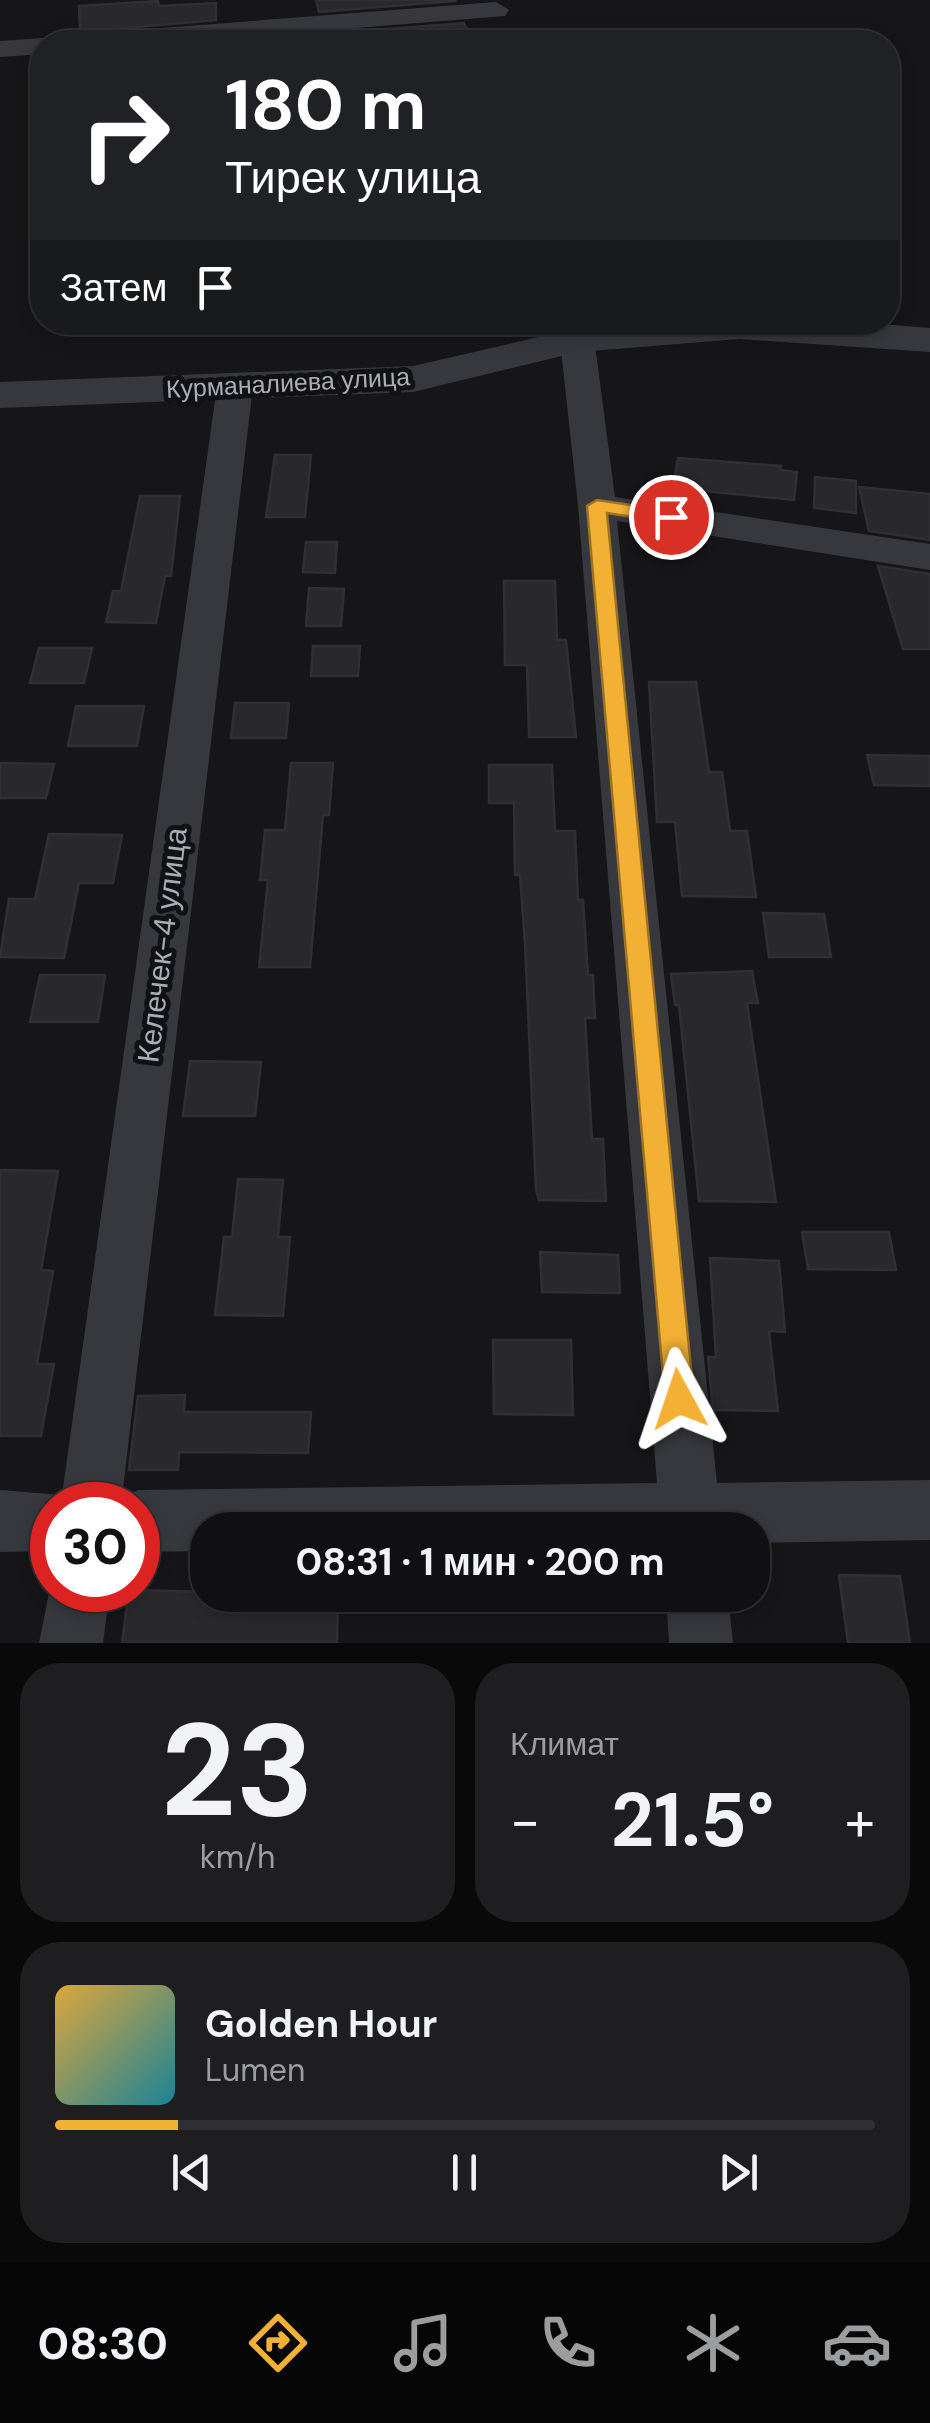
<!DOCTYPE html>
<html lang="ru">
<meta charset="utf-8">
<style>
:root{--surface:#101012;--page:#1e1e20;--text:#f1f3f6;--muted:#9c9d9f;--line:#303032;--accent:#f2b134}
body{margin:0;font-family:"DM Sans",sans-serif;background:var(--page);color:var(--text);height:100vh;display:flex;flex-direction:column;font-size:38px;white-space:nowrap}
*{box-sizing:border-box;margin:0}
p{font-size:32px;color:var(--muted)}
.icon{flex:none;width:55px;height:55px;fill:none;stroke:currentColor;stroke-width:2;stroke-linecap:round;stroke-linejoin:round}
.map{position:relative;height:1643px;overflow:hidden}
.drawer{display:flex;flex-direction:column;gap:20px;padding:20px;background:#09090a;flex:1}
.drawer>*{flex:none}
.guide{position:absolute;left:30px;top:30px;width:870px;height:305px;border-radius:40px;box-shadow:0 5px 15px #0003,0 0 0 2px var(--line);background:#202124;color:#fff;overflow:hidden}
.speed{position:absolute;left:30px;top:1482px;display:flex;gap:20px;font-size:50px;font-weight:700;text-align:center}
.speed>*{display:grid;place-content:center;width:130px;height:130px;border-radius:50%;background:var(--surface);box-shadow:0 5px 15px #0003,0 0 0 2px var(--line);line-height:1}
.speed .limit{border:15px solid #d22;background:#fff;color:#111}
.pin{position:absolute;display:grid;place-items:center;width:85px;height:85px;color:#fff;margin:-42px;border:5px solid #fff;border-radius:50%;box-shadow:0 2px 10px #0007}
.me{position:absolute;width:110px;margin:-55px;rotate:355deg;stroke-linejoin:round;filter:drop-shadow(0 0 8px #0008)}
.turn{display:flex;align-items:center;gap:35px;height:210px;padding:0 30px;font-size:45px}
.turn .icon{width:130px;height:130px;stroke-width:2.5}
.turn b{display:block;font-size:70px;line-height:85px}
.then{display:flex;align-items:center;height:95px;padding:0 30px;background:#0003;gap:20px;font-size:38px}
.big{font-size:75px;font-weight:700;line-height:1.1}
.drawer .widget{flex:1;display:flex;flex-direction:column;justify-content:center;gap:15px;min-width:0;padding:0 35px;border-radius:40px;background:var(--page)}
.drawer .dial{align-items:center;gap:0}
.dial b{font-size:130px;line-height:1}
.song{display:flex;align-items:center;gap:30px}
.cover{width:120px;height:120px;border-radius:15px;background:linear-gradient(135deg,hsl(40 70% 55%),hsl(190 70% 35%))}
.played{height:10px;border-radius:5px;background:linear-gradient(90deg,var(--accent) 15%,var(--line) 15%)}
.keys{display:flex;justify-content:space-around;direction:ltr}
.heat{display:flex;justify-content:space-between;align-items:center;font-size:55px;direction:ltr}
.drawer .tiles{flex:1;display:grid;gap:20px;grid-template-columns:1fr 1fr}
.widget:last-child{grid-column:span 2}
.trip{position:absolute;left:190px;top:1512px;width:580px;height:100px;border-radius:40px;background:var(--surface);box-shadow:0 5px 15px #0003,0 0 0 2px var(--line);font-weight:700;line-height:100px;text-align:center}
.tabs{display:flex;height:160px;justify-content:space-around;align-items:center;background:#060607;color:var(--muted)}
.tabs .icon{width:70px;height:70px}
.tabs .current{color:var(--accent)}
.tabs b{font-size:45px;color:var(--text)}
.map>svg:first-child{display:block}
.building{fill:#29292c;stroke:#303034;stroke-width:2.5}
.lines{fill:none;stroke-linecap:round;stroke-linejoin:round}
.minor{fill:#37383d;fill-rule:evenodd}
.tertiary{fill:#37383d;fill-rule:evenodd}
.route{fill:#f2b134;stroke:#9d7322;stroke-width:2.5}
.labels{text-anchor:middle;dominant-baseline:central;stroke-width:10;stroke-linejoin:round;paint-order:stroke}
.far-street-label{font-size:25px;fill:#a8adb8;stroke:#111113}
.street-label{font-size:30px;fill:#a8adb8;stroke:#111113}
</style>
<div class="map">
<svg width="930" height="1643" viewBox="0 0 930 1643">
<rect width="100%" height="100%" fill="#161618"/>
<g class="building">
<path d="M 316,0 L 454,0 L 455,1 L 319,12 Z"/>
<path d="M 158,1 L 159,6 L 216,3 L 216,20 L 80,32 L 79,6 Z"/>
<path d="M 464,23 L 469,35 L 390,42 L 326,42 L 324,34 Z"/>
<path d="M 275,455 L 311,455 L 305,517 L 266,517 Z"/>
<path d="M 678,458 L 781,466 L 780,470 L 797,472 L 794,500 L 673,488 Z"/>
<path d="M 815,477 L 856,481 L 856,513 L 814,508 Z"/>
<path d="M 859,487 L 930,494 L 930,540 L 869,531 Z"/>
<path d="M 140,496 L 180,496 L 171,576 L 165,576 L 156,623 L 106,622 L 113,591 L 121,591 Z"/>
<path d="M 306,542 L 337,542 L 335,573 L 303,572 Z"/>
<path d="M 878,566 L 930,574 L 930,649 L 903,649 Z"/>
<path d="M 504,581 L 555,581 L 557,640 L 566,640 L 576,737 L 529,737 L 527,665 L 505,665 Z"/>
<path d="M 309,588 L 344,589 L 341,626 L 306,626 Z"/>
<path d="M 313,646 L 360,646 L 358,676 L 311,676 Z"/>
<path d="M 39,648 L 92,648 L 84,683 L 30,683 Z"/>
<path d="M 649,682 L 696,682 L 709,772 L 722,772 L 730,831 L 747,831 L 756,897 L 682,896 L 675,822 L 657,822 Z"/>
<path d="M 235,703 L 289,703 L 286,738 L 231,738 Z"/>
<path d="M 76,706 L 144,706 L 137,746 L 68,746 Z"/>
<path d="M 867,755 L 930,756 L 930,786 L 874,785 Z"/>
<path d="M 0,763 L 54,764 L 46,798 L 0,798 Z"/>
<path d="M 291,763 L 333,763 L 329,815 L 323,815 L 310,967 L 259,967 L 268,880 L 260,880 L 265,830 L 285,830 Z"/>
<path d="M 489,765 L 552,765 L 555,831 L 575,831 L 578,900 L 583,900 L 588,975 L 593,975 L 595,1018 L 585,1018 L 592,1139 L 603,1139 L 606,1201 L 539,1200 L 536,1190 L 525,944 L 520,875 L 515,875 L 514,803 L 489,803 Z"/>
<path d="M 49,834 L 122,835 L 113,883 L 79,883 L 64,958 L 0,957 L 9,899 L 35,899 Z"/>
<path d="M 763,913 L 824,914 L 831,957 L 769,957 Z"/>
<path d="M 752,971 L 758,1003 L 747,1003 L 776,1202 L 699,1201 L 679,1005 L 675,1005 L 671,974 Z"/>
<path d="M 40,975 L 105,975 L 98,1022 L 30,1022 Z"/>
<path d="M 190,1061 L 261,1062 L 255,1116 L 183,1116 Z"/>
<path d="M 0,1170 L 58,1171 L 41,1270 L 53,1271 L 37,1364 L 54,1364 L 41,1436 L 0,1436 Z"/>
<path d="M 238,1179 L 283,1180 L 278,1237 L 290,1237 L 283,1316 L 215,1315 L 224,1237 L 232,1237 Z"/>
<path d="M 802,1232 L 889,1232 L 896,1270 L 808,1269 Z"/>
<path d="M 540,1252 L 618,1255 L 620,1293 L 542,1292 Z"/>
<path d="M 710,1258 L 779,1261 L 785,1332 L 769,1331 L 778,1411 L 713,1410 L 708,1357 L 716,1357 Z"/>
<path d="M 493,1340 L 571,1340 L 573,1415 L 494,1414 Z"/>
<path d="M 185,1395 L 184,1412 L 311,1412 L 308,1453 L 179,1452 L 178,1470 L 129,1470 L 138,1396 Z"/>
<path d="M 839,1575 L 900,1576 L 910,1643 L 848,1643 Z"/>
<path d="M 129,1590 L 338,1595 L 337,1643 L 122,1643 Z"/>
</g>
<g class="lines">
<g class="minor">
<path d="M 496,2 L 509,10 L 505,16 L 182,42 L 70,42 L 84,34 Z"/>
<path d="M 42,38 L 53,42 L 42,42 L 42,54 L 0,57 L 0,41 Z"/>
<path d="M 558,322 L 592,322 L 615,497 L 930,544 L 930,570 L 617,521 L 717,1483 L 930,1480 L 930,1540 L 752,1543 L 752,1530 L 208,1530 L 208,1551 L 138,1552 L 138,1505 L 52,1505 L 52,1551 L 0,1552 L 0,1490 L 62,1495 L 217,386 L 223,379 L 247,379 L 253,386 L 122,1497 L 138,1490 L 657,1483 L 578,506 Z"/>
<path d="M 52,1578 L 52,1590 L 110,1590 L 103,1643 L 39,1643 Z"/>
<path d="M 666,1595 L 728,1595 L 733,1643 L 669,1643 Z"/>
</g>
<path class="tertiary" d="M 641,322 L 856,322 L 930,328 L 930,352 L 740,339 L 578,352 L 413,392 L 0,408 L 0,382 L 413,366 L 578,328 Z"/>
</g>
<path class="route" d="M 597,500 L 671,511 L 680,517 L 671,523 L 607,513 L 694,1399 L 690,1409 L 679,1414 L 669,1409 L 665,1399 L 587,506 Z"/>
<g class="labels">
<g class="far-street-label">
<text transform="translate(288 383) rotate(-3)">Курманалиева улица</text>
</g>
<g class="street-label">
<text transform="translate(162 945) rotate(-83)">Келечек-4 улица</text>
</g>
</g>
</svg>
<div class="speed"><div class="limit">30</div></div>
<div class="pin" style="left:671px;top:517px;background:#d93025"><svg class="icon" aria-label="arrive" viewBox="0 0 24 24"><path d="M6 21V4h12l-3 4 3 4H6"/></svg></div>
<svg class="me" style="left:679px;top:1399px" viewBox="-20 -20 40 40"><path d="M0-17L14 15 0 8-14 15z" fill="#f2b134" stroke="#fff" stroke-width="4"/></svg>
<div class="trip">08:31 · 1 мин · 200 m</div>
<div class="guide">
<div class="turn"><svg class="icon" aria-label="right" viewBox="0 0 24 24"><path d="M7 20v-9h11M14 6l5 5-5 5"/></svg><div><b>180 m</b>Тирек улица</div></div>
<div class="then">Затем<svg class="icon" aria-label="arrive" viewBox="0 0 24 24"><path d="M6 21V4h12l-3 4 3 4H6"/></svg></div>
</div>
</div>
<section class="drawer">
<div class="tiles">
<div class="widget dial"><b>23</b><p>km/h</p></div>
<div class="widget"><p>Климат</p>
<div class="heat"><a>−</a><b class="big">21.5°</b><a>+</a></div>
</div>
<div class="widget">
<div class="song"><i class="cover"></i><div><b>Golden Hour</b><p>Lumen</p></div></div>
<div class="played"></div>
<div class="keys"><svg class="icon" aria-label="previous" viewBox="0 0 24 24"><path d="M18 5L8 12l10 7zM5 5v14"/></svg><svg class="icon" aria-label="pause" viewBox="0 0 24 24"><path d="M8 5v14M16 5v14"/></svg><svg class="icon" aria-label="next" viewBox="0 0 24 24"><path d="M6 5l10 7-10 7zM19 5v14"/></svg></div>
</div>
</div>
</section>
<nav class="tabs">
<b>08:30</b>
<svg class="icon current" aria-label="directions" viewBox="0 0 24 24"><path d="M12 3l9 9-9 9-9-9zM9 14v-3h6M13 9l2 2-2 2"/></svg>
<svg class="icon" aria-label="music" viewBox="0 0 24 24"><path d="M9 18V5l10-2v13"/><circle cx="6" cy="18" r="3"/><circle cx="16" cy="16" r="3"/></svg>
<svg class="icon" aria-label="phone" viewBox="0 0 24 24"><path d="M5 4h4l2 5-3 2q2 4 5 5l2-3 5 2v4C11 20 4 13 5 4z"/></svg>
<svg class="icon" aria-label="climate" viewBox="0 0 24 24"><path d="M12 3v18M4 7l16 10M4 17L20 7"/></svg>
<svg class="icon" aria-label="car" viewBox="0 0 24 24"><path d="M5 17H2v-5l4-1 3-4h7l3 4 3 1v5h-3M9 17h6M6 11h13"/><circle cx="7" cy="17" r="2"/><circle cx="17" cy="17" r="2"/></svg>
</nav>
